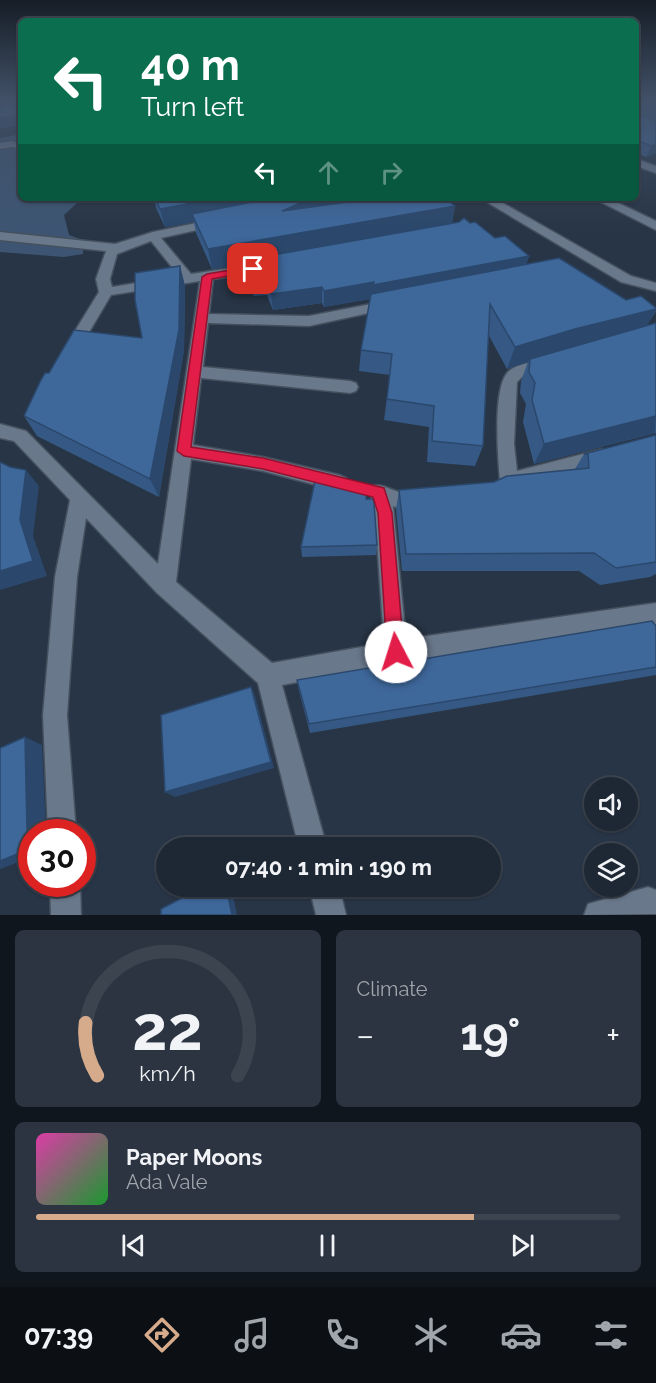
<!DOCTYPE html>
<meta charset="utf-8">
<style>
:root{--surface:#1e2834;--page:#2b3440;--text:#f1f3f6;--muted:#a1a6ac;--line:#3c444f;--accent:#d6ab8b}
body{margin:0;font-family:Raleway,sans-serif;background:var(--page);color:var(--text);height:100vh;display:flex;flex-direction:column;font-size:22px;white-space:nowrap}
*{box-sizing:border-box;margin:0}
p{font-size:20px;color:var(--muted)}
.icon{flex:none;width:33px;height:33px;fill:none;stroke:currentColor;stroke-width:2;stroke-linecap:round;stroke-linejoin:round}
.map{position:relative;height:915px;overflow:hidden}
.details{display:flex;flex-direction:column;gap:15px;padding:15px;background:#10161d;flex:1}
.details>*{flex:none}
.top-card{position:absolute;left:18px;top:18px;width:621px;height:183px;border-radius:9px;box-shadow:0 2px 4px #0004,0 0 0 2px var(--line);background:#0b6e4f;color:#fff;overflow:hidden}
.buttons{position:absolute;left:584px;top:777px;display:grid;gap:12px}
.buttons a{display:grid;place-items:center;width:54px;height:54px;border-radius:50%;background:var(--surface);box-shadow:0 2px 4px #0004,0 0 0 2px var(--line);font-size:30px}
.speed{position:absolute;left:18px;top:819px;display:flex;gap:12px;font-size:30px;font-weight:700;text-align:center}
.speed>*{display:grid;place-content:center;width:78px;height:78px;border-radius:50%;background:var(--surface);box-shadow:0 2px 4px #0004,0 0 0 2px var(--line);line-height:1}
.speed .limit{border:9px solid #d22;background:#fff;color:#111}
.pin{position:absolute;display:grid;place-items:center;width:51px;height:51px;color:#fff;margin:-26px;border-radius:12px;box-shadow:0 3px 9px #0006}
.me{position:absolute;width:66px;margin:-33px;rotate:355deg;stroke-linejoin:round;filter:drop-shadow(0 0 4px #0008)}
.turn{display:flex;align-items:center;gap:21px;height:126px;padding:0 24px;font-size:27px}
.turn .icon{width:78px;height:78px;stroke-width:2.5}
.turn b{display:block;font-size:42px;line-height:51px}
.lanes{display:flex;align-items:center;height:57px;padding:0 24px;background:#0003;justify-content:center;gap:30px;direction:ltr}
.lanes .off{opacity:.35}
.big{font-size:45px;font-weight:700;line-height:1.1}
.details .tile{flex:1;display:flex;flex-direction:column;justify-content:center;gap:9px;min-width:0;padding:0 21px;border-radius:9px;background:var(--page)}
.details .dial{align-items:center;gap:0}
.dial svg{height:156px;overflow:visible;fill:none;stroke:var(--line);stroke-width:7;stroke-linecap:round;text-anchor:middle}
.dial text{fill:var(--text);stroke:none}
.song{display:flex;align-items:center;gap:18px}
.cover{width:72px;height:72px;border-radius:9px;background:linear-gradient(135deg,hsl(320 70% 55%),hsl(130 70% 35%))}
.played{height:6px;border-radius:3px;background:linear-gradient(90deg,var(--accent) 75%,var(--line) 75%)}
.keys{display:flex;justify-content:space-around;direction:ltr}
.heat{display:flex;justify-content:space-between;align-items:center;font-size:33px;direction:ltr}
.details .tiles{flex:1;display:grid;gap:15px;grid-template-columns:1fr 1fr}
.tile:last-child{grid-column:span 2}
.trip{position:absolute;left:156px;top:837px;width:345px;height:60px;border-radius:30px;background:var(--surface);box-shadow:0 2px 4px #0004,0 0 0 2px var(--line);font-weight:700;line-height:60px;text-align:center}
.menu{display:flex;height:96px;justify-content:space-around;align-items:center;background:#0c1015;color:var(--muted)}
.menu .icon{width:42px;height:42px}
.menu .current{color:var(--accent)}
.menu b{font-size:27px;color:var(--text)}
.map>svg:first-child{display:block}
.green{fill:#3d5572}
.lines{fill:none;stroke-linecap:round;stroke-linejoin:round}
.street-casing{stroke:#45505e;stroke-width:3}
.street{fill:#69788b;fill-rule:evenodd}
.wall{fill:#355984}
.shaded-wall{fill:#2b486c}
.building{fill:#3e679a;stroke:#2b486c;stroke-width:1.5}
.route{fill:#e11d48;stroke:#92132f;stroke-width:1.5}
</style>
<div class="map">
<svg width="656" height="915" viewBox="0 0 656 915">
<rect width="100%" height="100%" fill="#283546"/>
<path class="green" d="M 21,134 L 21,198 L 98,198 L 78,202 L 64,215 L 69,235 L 83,240 L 83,254 L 64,257 L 0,252 L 0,138 Z"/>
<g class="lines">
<defs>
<g id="street">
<path d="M 12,141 L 21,143 L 21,149 L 12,147 L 0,149 L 0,143 Z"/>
<path d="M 636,159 L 656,166 L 656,173 L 636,166 Z"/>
<path d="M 480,198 L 494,198 L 631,276 L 656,283 L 656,291 L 621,282 Z"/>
<path d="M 593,198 L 608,198 L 656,221 L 656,230 Z"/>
<path d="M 220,218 L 226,222 L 224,224 L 161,238 L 191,274 L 270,262 L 276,266 L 270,270 L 213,279 L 209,314 L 309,316 L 392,300 L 399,304 L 392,308 L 309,326 L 208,323 L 203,367 L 350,381 L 356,383 L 358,387 L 356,391 L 350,393 L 201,378 L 193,445 L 263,457 L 339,475 L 346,478 L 348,483 L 346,488 L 339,491 L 263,471 L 191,459 L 176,582 L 272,663 L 384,643 L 375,513 L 370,492 L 372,486 C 383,483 389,490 400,492 C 410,493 419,489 429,492 L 432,498 L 429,504 C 418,507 403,510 393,506 L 406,639 L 656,603 L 656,625 L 396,664 L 282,685 L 327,848 L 299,848 L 258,683 L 157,593 L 86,518 L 77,577 L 67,715 L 76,832 L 48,832 L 43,715 L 55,577 L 70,500 L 14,441 L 0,438 L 0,424 L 26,431 L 158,564 L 200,281 L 111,295 L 75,356 L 70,357 L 62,352 L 99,292 L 96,279 L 106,251 L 0,240 L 0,232 L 115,244 L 153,232 ZM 151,241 L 179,276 L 112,287 L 110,279 L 117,254 Z"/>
<path d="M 549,358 L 557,363 L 554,367 L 522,377 L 517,382 L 514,444 L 517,471 L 602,449 L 608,451 L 611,456 L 608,461 L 602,463 L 509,489 L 502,486 L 500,481 C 498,459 492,385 509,371 C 518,363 538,361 549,358 Z"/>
<path d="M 50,884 L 80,884 L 81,915 L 51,915 Z"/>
<path d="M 309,886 L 339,886 L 346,915 L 316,915 Z"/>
<path d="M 648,887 L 656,890 L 656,914 L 584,915 L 588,904 Z"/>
</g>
</defs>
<use href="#street" class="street-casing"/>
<use href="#street" class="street"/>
</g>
<g class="wall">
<path d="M 636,100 L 656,100 L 656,153 L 646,157 L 636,153 Z"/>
<path d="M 154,198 L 342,198 L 342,203 L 455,206 L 452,223 L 470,223 L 495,238 L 529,256 L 526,264 L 656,311 L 647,325 L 656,323 L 656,433 L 534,464 L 523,422 L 526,404 L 520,393 L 521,381 L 528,362 L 507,369 L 488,334 L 483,446 L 475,466 L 427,462 L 429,427 L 384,420 L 390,375 L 359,371 L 361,350 L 370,299 L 324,307 L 322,303 L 273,310 L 267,295 L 254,296 L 248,276 L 246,263 L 212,269 L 196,233 L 194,222 L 165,227 L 156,208 Z"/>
<path d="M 180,266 L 185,286 L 184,350 L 159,497 L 37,436 L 24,416 L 49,373 L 142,338 Z"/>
<path d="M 656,435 L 656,574 L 650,577 L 600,585 L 579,571 L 402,571 L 396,509 L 399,490 L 494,482 L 575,469 L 584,454 Z"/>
<path d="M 366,499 L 377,545 L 376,555 L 302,557 L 301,547 Z"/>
<path d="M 656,626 L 656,675 L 310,733 L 299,691 L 297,680 Z"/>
</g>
<g class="shaded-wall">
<path d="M 21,114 L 21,125 L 0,129 L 0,118 Z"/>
<path d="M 656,144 L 656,153 L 646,157 L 651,146 Z"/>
<path d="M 219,198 L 342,198 L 342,203 L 284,231 L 192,214 L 194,222 L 165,227 L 160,209 Z"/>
<path d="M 455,206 L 451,225 L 245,260 L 246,263 L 212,269 L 208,249 Z"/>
<path d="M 529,256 L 524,272 L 324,307 L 324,291 Z"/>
<path d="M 180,266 L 185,286 L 184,350 L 159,497 L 150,479 Z"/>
<path d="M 322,287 L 322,303 L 273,310 L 271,294 Z"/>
<path d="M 656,309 L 644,331 L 530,359 L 528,362 L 507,369 L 515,347 L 575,329 Z"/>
<path d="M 656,416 L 655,433 L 534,464 L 544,444 Z"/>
<path d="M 26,470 L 39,486 L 33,536 L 47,576 L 0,590 L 0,571 L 20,520 Z"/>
<path d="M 251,687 L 255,696 L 274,768 L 175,797 L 165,792 Z"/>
<path d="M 25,737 L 42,745 L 46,832 L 47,832 L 33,832 L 27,830 Z"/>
<path d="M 32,848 L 32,857 L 0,869 L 0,861 Z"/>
<path d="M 226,886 L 231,886 L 237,915 L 232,915 Z"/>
</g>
<g class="building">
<path d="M 0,100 L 21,100 L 21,114 L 0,118 Z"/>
<path d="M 636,100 L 656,100 L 656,111 L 641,105 L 638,107 L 639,114 L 656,121 L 656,144 L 651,146 L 636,140 Z"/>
<path d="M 155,198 L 219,198 L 160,209 Z"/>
<path d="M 273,198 L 312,198 L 282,211 L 377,198 L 445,198 L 455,206 L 208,249 L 192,214 Z"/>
<path d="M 464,218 L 470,223 L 475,222 L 495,238 L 505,236 L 529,256 L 373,285 L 374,282 L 324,291 L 322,287 L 271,294 L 265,279 L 252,280 L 245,260 L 459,222 Z"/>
<path d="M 559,258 L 626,300 L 641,296 L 656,308 L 656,309 L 575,329 L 515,347 L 490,304 L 483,446 L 432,441 L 434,406 L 387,399 L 392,354 L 361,350 L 371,294 Z"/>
<path d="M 180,266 L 179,330 L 150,479 L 24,416 L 40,382 L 45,373 L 49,373 L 74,330 L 142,338 L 135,300 L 135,273 Z"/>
<path d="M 656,323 L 656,416 L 544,444 L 532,400 L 535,383 L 529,372 L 530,359 Z"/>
<path d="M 656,435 L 656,562 L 616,568 L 594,553 L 406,554 L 399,490 L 494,482 L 507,476 L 589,468 L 588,454 L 584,454 Z"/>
<path d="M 0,462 L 10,467 L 26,470 L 20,520 L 33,561 L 0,571 Z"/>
<path d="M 316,476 L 367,488 L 366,499 L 373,499 L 374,503 L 377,545 L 301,547 Z"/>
<path d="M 652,621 L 656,626 L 656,667 L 309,724 L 297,680 Z"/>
<path d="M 251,687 L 271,762 L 165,792 L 161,715 Z"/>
<path d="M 25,737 L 27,830 L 33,832 L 32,832 L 32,848 L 0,861 L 0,748 Z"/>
<path d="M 205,886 L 226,886 L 232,915 L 161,915 L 161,909 Z"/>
</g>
<linearGradient id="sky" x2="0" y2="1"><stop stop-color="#161d26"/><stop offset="0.44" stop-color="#425168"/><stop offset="1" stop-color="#425168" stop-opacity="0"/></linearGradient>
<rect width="656" height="228" fill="url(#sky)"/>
<path class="route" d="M 253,266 L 258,269 L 256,271 L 212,279 L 191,447 L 263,458 L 384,488 L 392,513 L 404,652 L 402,658 L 396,660 L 389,658 L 387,652 L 378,513 L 373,497 L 263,469 L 184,456 L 177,451 L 202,277 L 207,274 Z"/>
</svg>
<div class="buttons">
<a><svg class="icon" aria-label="sound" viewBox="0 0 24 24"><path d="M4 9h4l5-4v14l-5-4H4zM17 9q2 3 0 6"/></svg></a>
<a><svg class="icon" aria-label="layers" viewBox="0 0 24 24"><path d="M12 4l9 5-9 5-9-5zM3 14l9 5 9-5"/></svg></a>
</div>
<div class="speed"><div class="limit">30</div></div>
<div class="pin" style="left:253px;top:269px;background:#d93025"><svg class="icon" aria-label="arrive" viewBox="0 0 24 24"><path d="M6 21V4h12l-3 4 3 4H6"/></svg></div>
<svg class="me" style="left:396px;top:652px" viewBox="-20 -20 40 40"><circle r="19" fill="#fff"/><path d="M0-13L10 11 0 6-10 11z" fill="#e11d48"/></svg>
<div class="trip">07:40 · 1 min · 190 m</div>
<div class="top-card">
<div class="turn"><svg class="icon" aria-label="left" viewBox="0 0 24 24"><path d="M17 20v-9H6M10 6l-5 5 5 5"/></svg><div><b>40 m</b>Turn left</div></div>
<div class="lanes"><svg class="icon" aria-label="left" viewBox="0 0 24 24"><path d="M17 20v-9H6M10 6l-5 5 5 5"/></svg><svg class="icon off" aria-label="ahead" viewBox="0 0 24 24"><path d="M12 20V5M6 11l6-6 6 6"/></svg><svg class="icon off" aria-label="right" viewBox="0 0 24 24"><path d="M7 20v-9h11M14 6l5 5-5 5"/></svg></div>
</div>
</div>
<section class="details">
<div class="tiles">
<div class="tile dial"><svg viewBox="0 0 100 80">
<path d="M14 69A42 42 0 1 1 86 69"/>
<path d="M14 69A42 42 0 0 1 8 42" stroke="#d6ab8b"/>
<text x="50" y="56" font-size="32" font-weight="700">22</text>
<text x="50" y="72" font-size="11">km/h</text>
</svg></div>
<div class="tile"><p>Climate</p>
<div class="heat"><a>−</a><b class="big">19°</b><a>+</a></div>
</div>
<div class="tile">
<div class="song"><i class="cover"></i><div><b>Paper Moons</b><p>Ada Vale</p></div></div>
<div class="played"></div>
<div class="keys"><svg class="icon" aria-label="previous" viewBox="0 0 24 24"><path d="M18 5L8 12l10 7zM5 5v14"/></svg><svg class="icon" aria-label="pause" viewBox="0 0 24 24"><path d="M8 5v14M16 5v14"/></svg><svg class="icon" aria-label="next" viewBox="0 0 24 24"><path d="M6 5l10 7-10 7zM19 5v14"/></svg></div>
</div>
</div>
</section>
<nav class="menu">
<b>07:39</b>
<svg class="icon current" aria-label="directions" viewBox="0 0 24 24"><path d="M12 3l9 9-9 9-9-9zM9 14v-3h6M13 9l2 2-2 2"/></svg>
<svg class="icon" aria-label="music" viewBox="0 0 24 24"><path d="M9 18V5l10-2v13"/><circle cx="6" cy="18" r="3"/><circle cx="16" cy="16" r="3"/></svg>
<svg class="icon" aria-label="phone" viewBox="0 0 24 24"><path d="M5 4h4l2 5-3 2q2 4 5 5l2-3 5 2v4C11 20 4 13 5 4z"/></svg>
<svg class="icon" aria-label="climate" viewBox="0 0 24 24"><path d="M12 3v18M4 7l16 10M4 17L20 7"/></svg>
<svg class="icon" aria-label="car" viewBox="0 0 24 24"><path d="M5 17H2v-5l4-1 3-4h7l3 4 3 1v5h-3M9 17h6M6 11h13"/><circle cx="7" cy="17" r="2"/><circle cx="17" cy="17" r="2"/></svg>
<svg class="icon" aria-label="filters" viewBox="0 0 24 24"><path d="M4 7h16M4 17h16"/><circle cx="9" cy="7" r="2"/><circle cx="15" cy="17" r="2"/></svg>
</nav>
